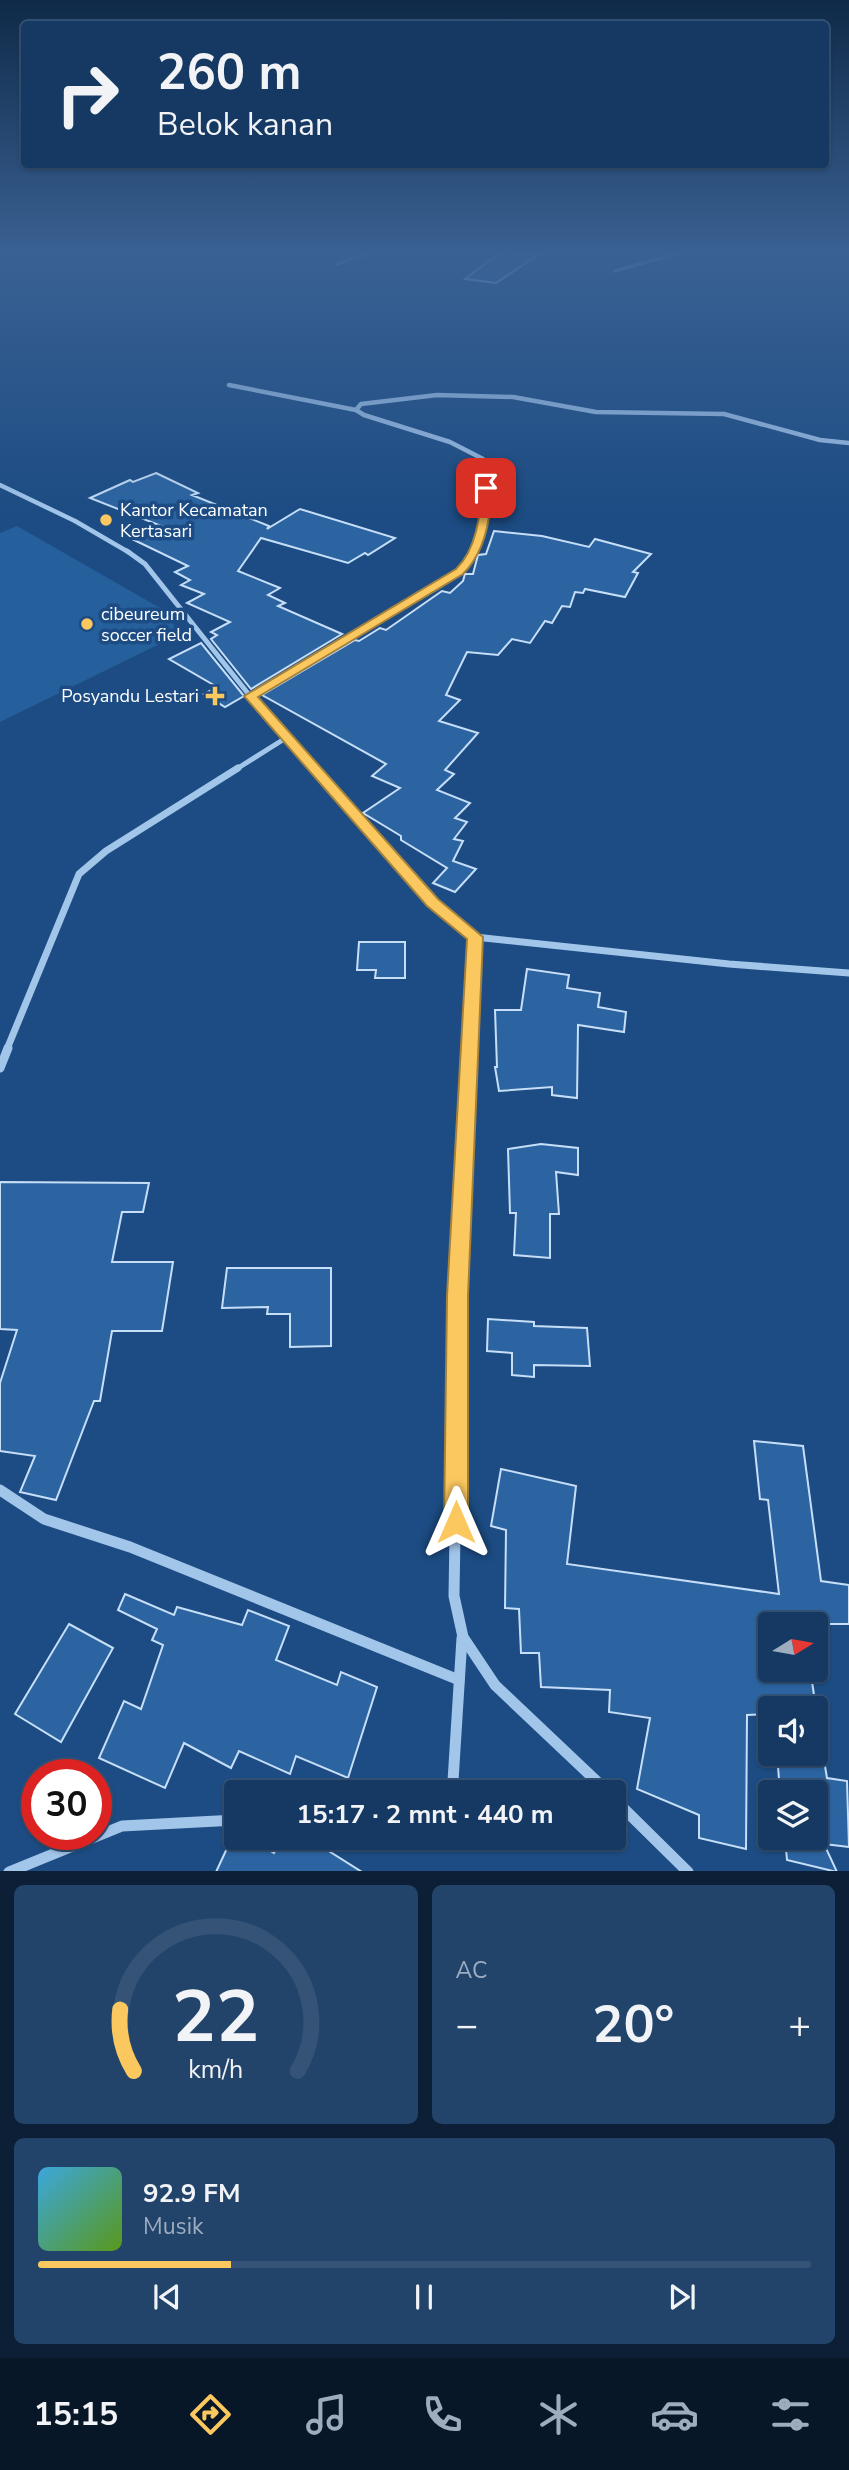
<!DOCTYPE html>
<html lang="id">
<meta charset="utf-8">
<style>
:root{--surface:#153962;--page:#22446b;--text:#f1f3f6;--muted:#9dacbe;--line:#345377;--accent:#fbc85f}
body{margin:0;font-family:"Nunito Sans",sans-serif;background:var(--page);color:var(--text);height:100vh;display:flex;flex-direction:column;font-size:26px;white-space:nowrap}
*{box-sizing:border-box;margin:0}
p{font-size:23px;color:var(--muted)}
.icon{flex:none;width:38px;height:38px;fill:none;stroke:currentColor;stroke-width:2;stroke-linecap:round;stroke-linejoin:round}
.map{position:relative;height:1871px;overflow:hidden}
.sheet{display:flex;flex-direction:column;gap:14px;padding:14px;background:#0c1f36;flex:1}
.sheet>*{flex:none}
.banner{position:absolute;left:21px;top:21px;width:808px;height:147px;border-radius:7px;box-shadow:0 2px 5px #0004,0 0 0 2px var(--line);background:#153962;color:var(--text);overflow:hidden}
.needle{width:46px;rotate:79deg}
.buttons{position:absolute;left:758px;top:1612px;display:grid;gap:14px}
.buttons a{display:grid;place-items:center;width:70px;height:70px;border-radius:7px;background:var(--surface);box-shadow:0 2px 5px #0004,0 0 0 2px var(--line);font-size:35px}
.speed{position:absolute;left:21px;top:1759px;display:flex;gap:14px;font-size:35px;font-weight:700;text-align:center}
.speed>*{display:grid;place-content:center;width:91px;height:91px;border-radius:50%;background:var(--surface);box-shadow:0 2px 5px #0004,0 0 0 2px var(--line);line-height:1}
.speed .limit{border:10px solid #d22;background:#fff;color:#111}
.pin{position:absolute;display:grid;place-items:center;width:60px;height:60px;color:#fff;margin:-30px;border-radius:14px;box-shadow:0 4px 10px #0006}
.me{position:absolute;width:77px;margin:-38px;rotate:0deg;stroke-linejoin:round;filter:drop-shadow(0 0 5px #0008)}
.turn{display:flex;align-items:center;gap:24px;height:147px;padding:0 21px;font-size:32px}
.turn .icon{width:91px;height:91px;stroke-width:2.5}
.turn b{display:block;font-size:49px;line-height:60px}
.big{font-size:52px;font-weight:700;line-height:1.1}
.sheet .tile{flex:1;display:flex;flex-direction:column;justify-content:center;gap:10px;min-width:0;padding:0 24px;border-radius:10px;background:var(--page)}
.sheet .dial{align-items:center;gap:0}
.dial svg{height:182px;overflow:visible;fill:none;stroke:var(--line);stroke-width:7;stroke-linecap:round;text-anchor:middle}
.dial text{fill:var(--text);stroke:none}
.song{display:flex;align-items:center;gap:21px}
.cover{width:84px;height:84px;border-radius:10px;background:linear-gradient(135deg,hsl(200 70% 55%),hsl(90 70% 35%))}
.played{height:7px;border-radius:4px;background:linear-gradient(90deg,var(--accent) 25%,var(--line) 25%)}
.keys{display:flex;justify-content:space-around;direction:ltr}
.heat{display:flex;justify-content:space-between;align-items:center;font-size:38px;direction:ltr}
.sheet .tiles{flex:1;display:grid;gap:14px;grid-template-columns:1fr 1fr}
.tile:last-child{grid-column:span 2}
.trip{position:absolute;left:224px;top:1780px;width:402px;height:70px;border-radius:7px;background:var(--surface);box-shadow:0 2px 5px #0004,0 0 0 2px var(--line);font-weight:700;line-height:70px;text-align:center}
.tabs{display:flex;height:112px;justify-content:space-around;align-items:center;background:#081727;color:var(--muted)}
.tabs .icon{width:49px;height:49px}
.tabs .current{color:var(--accent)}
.tabs b{font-size:32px;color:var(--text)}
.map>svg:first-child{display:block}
.green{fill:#255f9c}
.building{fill:#2b64a1;stroke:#c6def8;stroke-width:2}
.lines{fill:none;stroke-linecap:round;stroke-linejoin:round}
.street-far5{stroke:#a2c5ea;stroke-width:3.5}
.street-far4{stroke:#a2c5ea;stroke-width:4.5}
.street-far3{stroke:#a2c5ea;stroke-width:5}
.street-far2{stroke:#a2c5ea;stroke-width:7}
.street-far1{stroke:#a2c5ea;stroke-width:9}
.street{stroke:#a2c5ea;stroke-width:11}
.route{fill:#fbc85f;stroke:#a3823e;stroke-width:2}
.poi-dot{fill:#fbc85f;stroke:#1c4c83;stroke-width:2.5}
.labels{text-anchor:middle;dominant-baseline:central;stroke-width:7;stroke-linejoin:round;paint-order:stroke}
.far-poi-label{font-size:18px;fill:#fff;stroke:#1c4c83;text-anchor:start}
</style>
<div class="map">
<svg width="849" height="1872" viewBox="0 0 849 1872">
<rect width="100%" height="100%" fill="#1c4c83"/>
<path class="green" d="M 17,526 L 169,613 L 178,635 L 0,722 L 0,533 Z"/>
<g class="building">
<path d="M 499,253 L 541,253 L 496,283 L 465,279 Z"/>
<path d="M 156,473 L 198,493 L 192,495 L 269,526 L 267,529 L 300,509 L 395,538 L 368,555 L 365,553 L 348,563 L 261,538 L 238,571 L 280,588 L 268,595 L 285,603 L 278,606 L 342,634 L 251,689 L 211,639 L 217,635 L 211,632 L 230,622 L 187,603 L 204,594 L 181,585 L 190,580 L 175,572 L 188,566 L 134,540 L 164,527 L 90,498 L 130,480 L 133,482 Z"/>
<path d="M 494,531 L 542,536 L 589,547 L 595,539 L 651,554 L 633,572 L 638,573 L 625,597 L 585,589 L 583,593 L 575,592 L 570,607 L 562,606 L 552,623 L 545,621 L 530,643 L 512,639 L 498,655 L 467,652 L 446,695 L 460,700 L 439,721 L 478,733 L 445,770 L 454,774 L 437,790 L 470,803 L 455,818 L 467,822 L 454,839 L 463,841 L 453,861 L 476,869 L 455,892 L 433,883 L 447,868 L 401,840 L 401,836 L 363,813 L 400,788 L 372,776 L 386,764 L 262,695 L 355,640 L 359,641 L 380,628 L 386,630 L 442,591 L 450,593 L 463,581 L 465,574 L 473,574 L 478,555 L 486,554 Z"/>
<path d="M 201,643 L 244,696 L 225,707 L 204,694 L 217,687 L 169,659 Z"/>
<path d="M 359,942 L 405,942 L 405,978 L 375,978 L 376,970 L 357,970 Z"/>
<path d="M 527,969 L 569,975 L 567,988 L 600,993 L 598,1007 L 626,1012 L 624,1032 L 578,1025 L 577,1098 L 552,1095 L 552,1087 L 499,1091 L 495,1067 L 497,1067 L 495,1010 L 521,1010 Z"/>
<path d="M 541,1144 L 578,1148 L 578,1175 L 556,1172 L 559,1214 L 550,1214 L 550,1258 L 514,1255 L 516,1213 L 510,1213 L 508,1149 Z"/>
<path d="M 0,1182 L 149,1183 L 143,1212 L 122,1212 L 112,1262 L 173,1262 L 162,1331 L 112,1331 L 100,1401 L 94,1401 L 56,1500 L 20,1492 L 35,1456 L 0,1451 L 0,1383 L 17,1330 L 0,1329 Z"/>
<path d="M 227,1268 L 331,1268 L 331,1346 L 290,1347 L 290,1314 L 267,1314 L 268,1307 L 222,1308 Z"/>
<path d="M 488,1319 L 534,1322 L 534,1326 L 587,1328 L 590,1366 L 534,1365 L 534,1377 L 512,1375 L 512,1353 L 487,1351 Z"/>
<path d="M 754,1441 L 803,1446 L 821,1581 L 849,1585 L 849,1624 L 770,1624 L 770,1672 L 811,1675 L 816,1708 L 770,1708 L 770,1714 L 747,1715 L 746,1849 L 699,1838 L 699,1815 L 637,1789 L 650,1718 L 609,1712 L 610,1690 L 541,1687 L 539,1653 L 521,1653 L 519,1609 L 505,1608 L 506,1530 L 491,1526 L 501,1469 L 576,1486 L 567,1564 L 779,1594 L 768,1500 L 760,1499 Z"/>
<path d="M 125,1594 L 174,1615 L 177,1607 L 242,1625 L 248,1610 L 289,1626 L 276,1660 L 337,1685 L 341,1672 L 377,1687 L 348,1778 L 296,1756 L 290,1774 L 239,1751 L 231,1768 L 184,1743 L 165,1788 L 99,1758 L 124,1701 L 141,1709 L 163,1645 L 152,1640 L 157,1629 L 118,1610 Z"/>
<path d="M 69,1624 L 113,1648 L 61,1742 L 15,1714 Z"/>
<path d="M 777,1754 L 823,1754 L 827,1778 L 847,1781 L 849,1847 L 824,1844 L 837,1872 L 787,1860 L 785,1838 L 816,1838 L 816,1792 L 780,1792 Z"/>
<path d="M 236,1829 L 236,1838 L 250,1838 L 274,1853 L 281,1838 L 308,1838 L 362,1872 L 216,1872 Z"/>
</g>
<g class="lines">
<g class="street-far5">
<path d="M 337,264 L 368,253"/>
<path d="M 615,271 L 678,253"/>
</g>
<g class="street-far4">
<path d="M 229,385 L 356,410"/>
<path d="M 0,485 L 75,521 L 130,553"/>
<path d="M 473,553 L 486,514 L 483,459 L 450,442 L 364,415 L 356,410 L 361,404 L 437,395 L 513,397 L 596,412 L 724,414 L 820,440 L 849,443"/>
</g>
<g class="street-far3">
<path d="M 127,551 L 145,564 L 250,696 L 318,770"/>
<path d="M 250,696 L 318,654 L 438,587 L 470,562 L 474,551"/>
<path d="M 235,770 L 289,736"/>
</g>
<g class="street-far2">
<path d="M 316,768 L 432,903 L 475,937 L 729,964 L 849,973"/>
<path d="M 7,1049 L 79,874 L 106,851 L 238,768"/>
<path d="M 470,1049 L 475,937"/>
</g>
<g class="street-far1">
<path d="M 0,1068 L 8,1048"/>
<path d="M 456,1409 L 458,1296 L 470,1048"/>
</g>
<g class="street">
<path d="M 457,1407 L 454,1596 L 463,1637 L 495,1685 L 608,1792"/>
<path d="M 0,1490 L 44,1519 L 130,1547 L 459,1680"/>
<path d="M 447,1792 L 453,1781 L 462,1638"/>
<path d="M 614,1799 L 688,1872"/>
<path d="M 9,1872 L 122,1826 L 236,1820"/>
</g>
</g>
<linearGradient id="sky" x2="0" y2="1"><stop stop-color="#0f2a48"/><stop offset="0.49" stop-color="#3a6193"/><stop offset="1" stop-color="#3a6193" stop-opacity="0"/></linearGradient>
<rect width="849" height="515" fill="url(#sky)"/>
<path class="route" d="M 486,485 L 491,488 C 491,518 485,552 463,574 L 258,697 L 438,899 L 483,937 L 468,1296 L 468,1522 L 464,1530 L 456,1534 L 447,1530 L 444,1522 L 447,1296 L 467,939 L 427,906 L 244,696 L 456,569 C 476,550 481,515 481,488 Z"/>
<g class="poi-dot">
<circle cx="106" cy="520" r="7"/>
<circle cx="87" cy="624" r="7"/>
<path d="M211.5 685.5h7v7h7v7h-7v7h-7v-7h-7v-7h7z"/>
</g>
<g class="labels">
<g class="far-poi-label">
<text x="120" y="510">Kantor Kecamatan<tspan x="120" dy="21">Kertasari</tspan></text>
<text x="101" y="614">cibeureum<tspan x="101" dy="21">soccer field</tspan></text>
<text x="199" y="696" text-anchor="end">Posyandu Lestari</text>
</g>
</g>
</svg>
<div class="buttons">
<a><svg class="needle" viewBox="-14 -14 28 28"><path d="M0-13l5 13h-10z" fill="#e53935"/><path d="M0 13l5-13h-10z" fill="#9dacbe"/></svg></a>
<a><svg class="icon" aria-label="sound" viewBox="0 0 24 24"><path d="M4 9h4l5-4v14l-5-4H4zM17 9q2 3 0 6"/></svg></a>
<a><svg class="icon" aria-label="layers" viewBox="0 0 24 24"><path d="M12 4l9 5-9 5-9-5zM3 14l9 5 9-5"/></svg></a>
</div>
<div class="speed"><div class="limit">30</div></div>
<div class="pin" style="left:486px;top:488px;background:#d93025"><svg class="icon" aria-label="arrive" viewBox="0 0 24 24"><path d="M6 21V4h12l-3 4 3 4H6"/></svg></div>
<svg class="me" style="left:456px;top:1522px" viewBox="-20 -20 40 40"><path d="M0-17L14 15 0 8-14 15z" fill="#fbc85f" stroke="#fff" stroke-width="4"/></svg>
<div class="trip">15:17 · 2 mnt · 440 m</div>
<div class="banner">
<div class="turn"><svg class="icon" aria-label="right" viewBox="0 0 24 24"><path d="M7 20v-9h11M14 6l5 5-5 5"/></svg><div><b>260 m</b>Belok kanan</div></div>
</div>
</div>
<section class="sheet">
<div class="tiles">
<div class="tile dial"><svg viewBox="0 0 100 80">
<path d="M14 69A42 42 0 1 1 86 69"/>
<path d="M14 69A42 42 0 0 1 8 42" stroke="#fbc85f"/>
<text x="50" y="56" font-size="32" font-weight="700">22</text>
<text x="50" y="72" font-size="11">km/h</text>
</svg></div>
<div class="tile"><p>AC</p>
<div class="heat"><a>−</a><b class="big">20°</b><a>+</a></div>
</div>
<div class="tile">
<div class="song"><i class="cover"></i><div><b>92.9 FM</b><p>Musik</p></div></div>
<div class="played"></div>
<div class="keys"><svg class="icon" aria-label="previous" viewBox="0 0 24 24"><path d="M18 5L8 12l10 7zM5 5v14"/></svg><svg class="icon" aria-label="pause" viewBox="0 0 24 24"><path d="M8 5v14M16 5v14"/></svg><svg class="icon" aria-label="next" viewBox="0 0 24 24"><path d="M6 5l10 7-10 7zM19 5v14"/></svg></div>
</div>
</div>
</section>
<nav class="tabs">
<b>15:15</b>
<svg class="icon current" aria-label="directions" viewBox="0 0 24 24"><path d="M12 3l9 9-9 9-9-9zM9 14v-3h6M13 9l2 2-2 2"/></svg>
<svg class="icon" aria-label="music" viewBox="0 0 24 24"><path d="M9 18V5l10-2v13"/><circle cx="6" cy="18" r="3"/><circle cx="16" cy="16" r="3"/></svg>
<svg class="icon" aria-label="phone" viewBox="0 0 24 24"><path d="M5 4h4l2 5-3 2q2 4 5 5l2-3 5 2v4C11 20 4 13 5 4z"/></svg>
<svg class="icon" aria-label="climate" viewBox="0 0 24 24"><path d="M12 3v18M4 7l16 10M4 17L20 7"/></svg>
<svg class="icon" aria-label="car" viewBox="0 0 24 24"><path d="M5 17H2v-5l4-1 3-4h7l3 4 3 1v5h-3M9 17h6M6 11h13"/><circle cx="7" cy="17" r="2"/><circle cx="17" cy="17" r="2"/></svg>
<svg class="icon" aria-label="filters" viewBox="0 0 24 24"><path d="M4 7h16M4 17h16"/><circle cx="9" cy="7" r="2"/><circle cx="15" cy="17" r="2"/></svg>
</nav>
